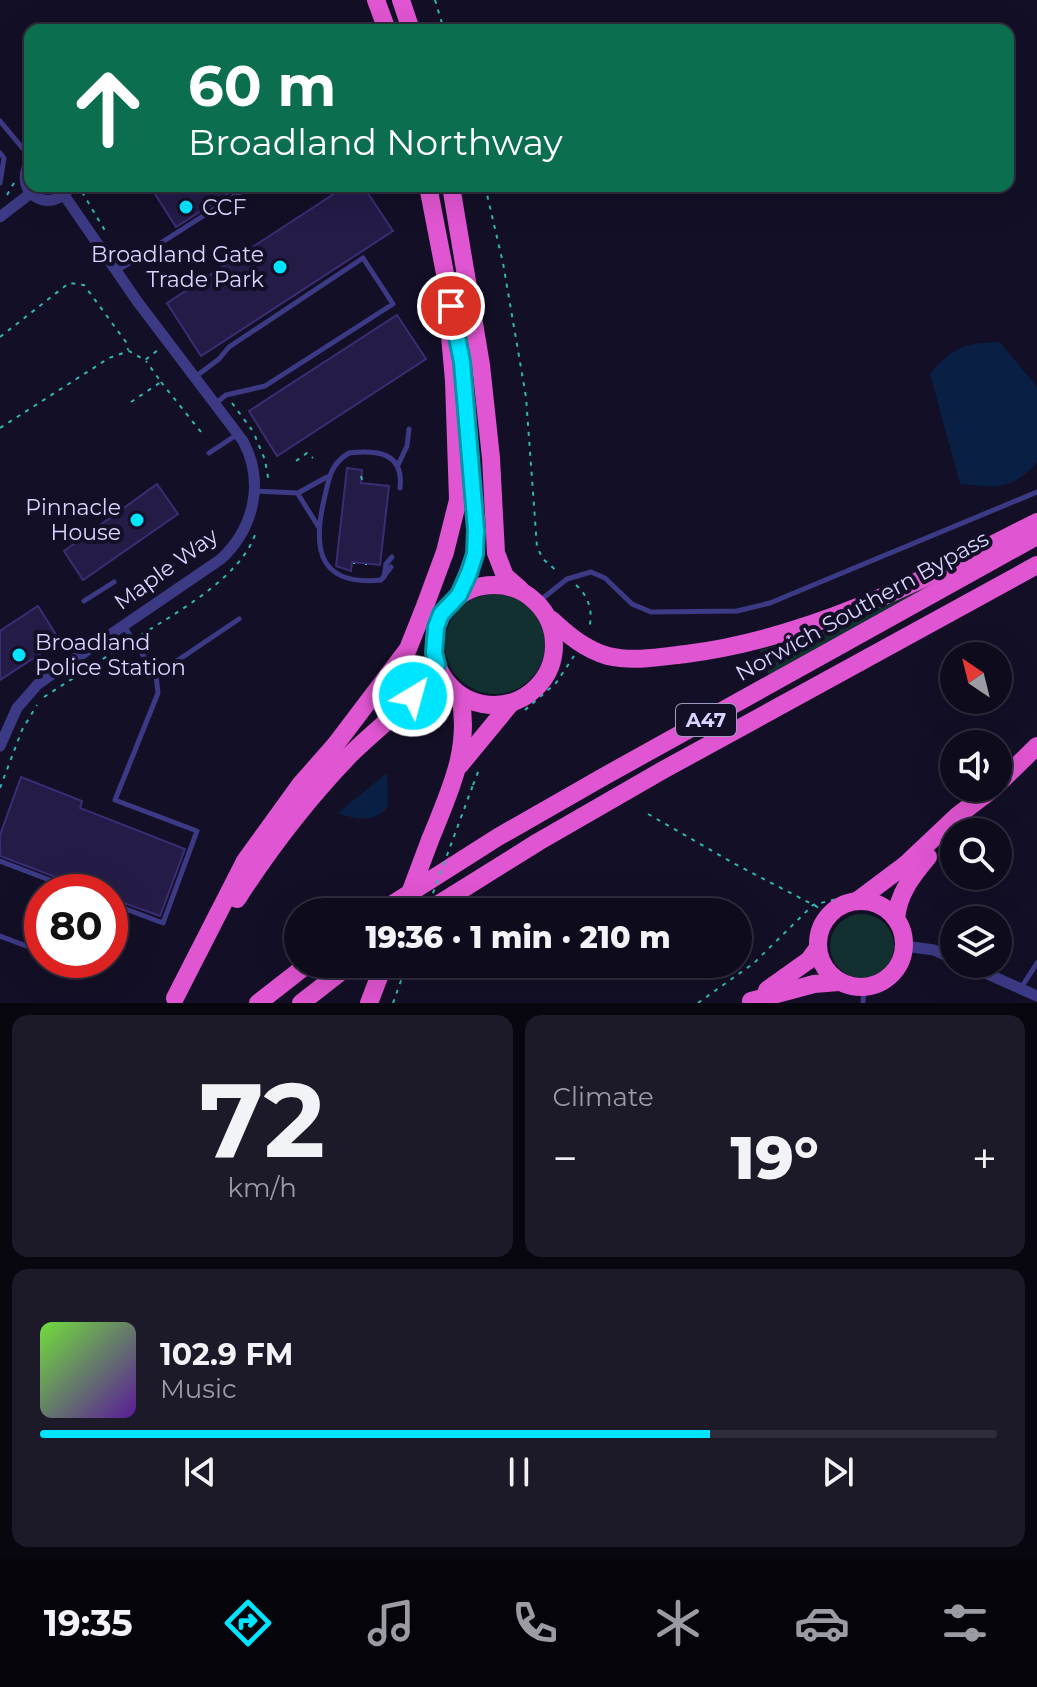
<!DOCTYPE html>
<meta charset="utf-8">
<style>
:root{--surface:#0e0b1c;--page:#1c1929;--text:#f1f3f6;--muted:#9b9ba3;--line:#2e2b3b;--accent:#00e5ff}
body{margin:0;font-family:Montserrat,sans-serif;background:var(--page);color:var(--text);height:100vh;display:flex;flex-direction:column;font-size:30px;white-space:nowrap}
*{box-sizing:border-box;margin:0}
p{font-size:26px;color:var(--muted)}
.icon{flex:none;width:44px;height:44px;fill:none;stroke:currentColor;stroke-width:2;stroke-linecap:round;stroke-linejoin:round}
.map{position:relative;height:1003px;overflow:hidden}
.side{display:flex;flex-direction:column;gap:12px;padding:12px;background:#08060f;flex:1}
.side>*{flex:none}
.guide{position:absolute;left:24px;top:24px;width:990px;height:168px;border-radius:16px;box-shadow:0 8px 32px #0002,0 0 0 2px var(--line);background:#0b6e4f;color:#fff;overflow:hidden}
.needle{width:52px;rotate:325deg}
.fabs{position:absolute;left:940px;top:642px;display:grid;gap:16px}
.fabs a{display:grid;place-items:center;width:72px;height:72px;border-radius:50%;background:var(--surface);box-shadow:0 8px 32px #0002,0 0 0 2px var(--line);font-size:40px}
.speed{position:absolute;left:24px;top:874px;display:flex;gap:16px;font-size:40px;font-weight:700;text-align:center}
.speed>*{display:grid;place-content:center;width:104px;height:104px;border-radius:50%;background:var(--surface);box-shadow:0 8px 32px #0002,0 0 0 2px var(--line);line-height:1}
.speed .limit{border:12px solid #d22;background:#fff;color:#111}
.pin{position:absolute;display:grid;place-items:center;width:68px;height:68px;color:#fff;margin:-34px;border:4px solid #fff;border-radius:50%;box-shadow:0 2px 8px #0007}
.me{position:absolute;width:88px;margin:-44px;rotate:37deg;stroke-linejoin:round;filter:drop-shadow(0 0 6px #0008)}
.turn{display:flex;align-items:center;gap:28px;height:168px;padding:0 32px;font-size:36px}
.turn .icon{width:104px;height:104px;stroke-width:2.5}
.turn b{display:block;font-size:56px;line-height:68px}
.big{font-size:60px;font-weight:800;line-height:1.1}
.side .card{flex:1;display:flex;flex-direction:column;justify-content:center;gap:12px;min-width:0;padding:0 28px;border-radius:16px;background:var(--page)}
.side .dial{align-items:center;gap:0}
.dial b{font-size:104px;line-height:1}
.song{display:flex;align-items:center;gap:24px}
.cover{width:96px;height:96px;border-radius:12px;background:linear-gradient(135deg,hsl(100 70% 55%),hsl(270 70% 35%))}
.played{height:8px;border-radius:4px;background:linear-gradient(90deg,var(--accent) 70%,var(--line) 70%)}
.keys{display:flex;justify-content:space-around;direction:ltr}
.heat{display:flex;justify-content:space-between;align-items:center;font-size:44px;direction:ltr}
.side .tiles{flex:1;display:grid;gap:12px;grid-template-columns:1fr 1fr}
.card:last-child{grid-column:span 2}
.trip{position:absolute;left:284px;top:898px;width:468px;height:80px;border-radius:40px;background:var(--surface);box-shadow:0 8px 32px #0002,0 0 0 2px var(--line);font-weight:800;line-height:80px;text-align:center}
.tabs{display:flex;height:128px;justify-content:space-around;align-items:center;background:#06040b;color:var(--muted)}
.tabs .icon{width:56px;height:56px}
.tabs .on{color:var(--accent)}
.tabs b{font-size:36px;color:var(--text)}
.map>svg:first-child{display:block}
.green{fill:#12302f}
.water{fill:#0a1f44}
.building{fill:#241b47;stroke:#3b2d73;stroke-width:2}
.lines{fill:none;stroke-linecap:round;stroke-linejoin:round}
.path{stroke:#2fb8b0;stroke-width:2;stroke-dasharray:4 6;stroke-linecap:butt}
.service{stroke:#3d3a85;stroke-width:5}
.minor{stroke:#3d3a85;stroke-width:11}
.trunk{stroke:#e055d1;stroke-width:18}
.path-bridge{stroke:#2fb8b0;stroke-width:2;stroke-dasharray:4 6;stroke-linecap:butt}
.trunk-bridge{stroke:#e055d1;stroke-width:18}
.route-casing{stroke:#0095a6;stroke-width:20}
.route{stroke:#00e5ff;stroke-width:14}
.poi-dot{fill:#00e5ff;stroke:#130f26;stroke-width:3}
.labels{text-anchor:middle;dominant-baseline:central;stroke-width:8;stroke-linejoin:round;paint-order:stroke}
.shield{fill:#130f26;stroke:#9e99be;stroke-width:2}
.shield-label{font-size:20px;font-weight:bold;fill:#d9d4ff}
.poi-label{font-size:22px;fill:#d9d4ff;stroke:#130f26;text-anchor:start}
.street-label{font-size:22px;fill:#d9d4ff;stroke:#130f26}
</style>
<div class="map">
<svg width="1037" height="1003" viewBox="0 0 1037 1003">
<rect width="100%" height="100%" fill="#130f26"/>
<g class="green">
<path d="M 939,581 L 769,676 L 760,650 L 832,629 Z"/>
<circle cx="495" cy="644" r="50"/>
<circle cx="862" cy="946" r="32"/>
</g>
<g class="water">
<path d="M 1000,342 L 1037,387 L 1037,462 C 1010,492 997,487 960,484 L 930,374 C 953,346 966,343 1000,342 Z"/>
<path d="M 387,773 L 388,806 C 375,823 357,820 338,813 Z"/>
</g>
<g class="building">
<path d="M 150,186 L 240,186 L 176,227 Z"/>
<path d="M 346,186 L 363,186 L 393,231 L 201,356 L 167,303 Z"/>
<path d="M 397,315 L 426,359 L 277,456 L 249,411 Z"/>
<path d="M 347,468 L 362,470 L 361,483 L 389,486 L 380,565 L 352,562 L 351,571 L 336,566 Z"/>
<path d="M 157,484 L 178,514 L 83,580 L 64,551 Z"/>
<path d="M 38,606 L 60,641 L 0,680 L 0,631 Z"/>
<path d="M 21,777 L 82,801 L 80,808 L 185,849 L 160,916 L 110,898 L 110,892 L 95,892 L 0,856 L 0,835 Z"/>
</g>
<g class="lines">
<g class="path">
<path d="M 435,0 L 444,30"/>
<path d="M 485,186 L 503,263 L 526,397 L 537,547 L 543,559 L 558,572"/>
<path d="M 82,192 L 107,234"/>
<path d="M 7,195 L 14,183"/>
<path d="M 0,337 L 69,283 L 84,285 L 126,342 L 128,350"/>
<path d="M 161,382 L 201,432"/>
<path d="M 131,402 L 161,382 L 146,361"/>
<path d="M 232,403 L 252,430"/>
<path d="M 0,428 L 109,358 L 129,351 L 145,360 L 158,350"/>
<path d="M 255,436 L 265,460 L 269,483"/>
<path d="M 296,461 L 307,453 L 313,458"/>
<path d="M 361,476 L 363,483"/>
<path d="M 354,564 L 354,563"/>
<path d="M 366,565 L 366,564"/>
<path d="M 576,585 C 590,598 593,612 589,629"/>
<path d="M 141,635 C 179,611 239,578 255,535"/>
<path d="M 44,697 L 126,644"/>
<path d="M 525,710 L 556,683 L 574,656"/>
<path d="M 473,785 L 480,767"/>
<path d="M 0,788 L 22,730 L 37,705"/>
<path d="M 648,814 L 733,863 L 829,913"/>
<path d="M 393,1003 L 407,964"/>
<path d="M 698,1003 L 754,963 L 813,905 L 840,898"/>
</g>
<g class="service">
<path d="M 0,121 L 30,157"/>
<path d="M 0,153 L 4,158 L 0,183"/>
<path d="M 117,271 L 250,186"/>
<path d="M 195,377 L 219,359 L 229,347 L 363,258 L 393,304 L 265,386 L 226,395 L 216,403"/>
<path d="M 209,453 L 238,434"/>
<path d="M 398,465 L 407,446 L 409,429"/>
<path d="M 254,491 L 298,493 L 327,477"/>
<path d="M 298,494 L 318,526"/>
<path d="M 391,567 L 381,580 C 320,586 312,551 324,500 C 329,480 329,465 349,453 C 377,450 404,452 400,488"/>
<path d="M 384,577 L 386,564 L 392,557"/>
<path d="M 84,601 L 114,582"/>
<path d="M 538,602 L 567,579 L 591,572 L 605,578 L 632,604 L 651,612 L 737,611 L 770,603 L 1037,492"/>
<path d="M 156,675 L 239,619"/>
<path d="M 0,861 L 81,892"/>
<path d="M 50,892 L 54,882"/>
<path d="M 110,903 L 163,923 L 197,831 L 115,800 L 158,693 L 156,675 L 124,626"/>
<path d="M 0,936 L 29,947 L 42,913"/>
<path d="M 1021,988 L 1037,963"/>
<path d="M 863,1003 L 864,987"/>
</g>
<g class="minor">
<path d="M 30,162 C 11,193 52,217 71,186"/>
<path d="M 0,217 L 31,193"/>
<path d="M 0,746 L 17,708 L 38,684 L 221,559 C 254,528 265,482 243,441 L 137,301 L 64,195"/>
<path d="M 905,946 L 934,950 L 954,959"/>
<path d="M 965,964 L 1037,996"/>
</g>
<g class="trunk">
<path d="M 376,0 L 387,30"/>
<path d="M 401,0 L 411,30"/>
<path d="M 428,186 L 448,289"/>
<path d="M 451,186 L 481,365 L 491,458 L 496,553 L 505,576 L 520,589"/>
<circle cx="494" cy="645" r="60"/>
<path d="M 459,595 L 475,554 L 476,530 L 466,401"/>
<path d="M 552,620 C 568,635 586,650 608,656 C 633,662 660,657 686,654 C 812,638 925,579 1037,522"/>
<path d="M 460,765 L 511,703"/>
<path d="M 998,784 L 1037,746"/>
<path d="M 430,840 C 450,790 471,749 460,695"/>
<path d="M 237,899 C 270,848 305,802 347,758 C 376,728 417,701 437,665"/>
<circle cx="861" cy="944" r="43"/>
<path d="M 857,901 L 905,865 L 957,816 L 994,788"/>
<path d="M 380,912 L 498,837 L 603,777 L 1037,536"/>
<path d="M 426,912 L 538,842 L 663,770 L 1037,565"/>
<path d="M 896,919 C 898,894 912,876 928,857"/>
<path d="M 767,990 L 809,960 L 817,949"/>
<path d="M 175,998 L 245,861 L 300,785 L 336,744 L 408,649 L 425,606 L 445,552 L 458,500 L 454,381 L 445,279"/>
<path d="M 751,1001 L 814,984 L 839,982"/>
<path d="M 258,1003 L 308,964"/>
<path d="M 301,1003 L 351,964"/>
<path d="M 369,1003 L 384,964"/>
</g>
<path class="path-bridge" d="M 426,912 L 473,785"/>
<path class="trunk-bridge" d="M 403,912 L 430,840"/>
</g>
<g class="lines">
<defs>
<path id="route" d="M 413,696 L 426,685 L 437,665 L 434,653 L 436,627 L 441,614 L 459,595 L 469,573 L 475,554 L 476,530 L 462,362 L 451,306"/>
</defs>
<use href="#route" class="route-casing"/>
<use href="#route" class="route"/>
</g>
<g class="poi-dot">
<circle cx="186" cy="207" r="8"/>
<circle cx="280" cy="267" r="8"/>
<circle cx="137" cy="520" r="8"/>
<circle cx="19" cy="655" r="8"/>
</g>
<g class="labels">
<rect class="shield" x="676" y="704" width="60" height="32" rx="6"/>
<g class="shield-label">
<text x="706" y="720">A47</text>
</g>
<g class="poi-label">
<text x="202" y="207">CCF</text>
<text x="264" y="254" text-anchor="end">Broadland Gate<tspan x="264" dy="25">Trade Park</tspan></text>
<text x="121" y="507" text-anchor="end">Pinnacle<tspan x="121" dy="25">House</tspan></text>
<text x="35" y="642">Broadland<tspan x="35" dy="25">Police Station</tspan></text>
</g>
<g class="street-label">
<text transform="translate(166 569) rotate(-36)">Maple Way</text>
<text transform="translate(862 606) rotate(-29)">Norwich Southern Bypass</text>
</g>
</g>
</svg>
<div class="fabs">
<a><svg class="needle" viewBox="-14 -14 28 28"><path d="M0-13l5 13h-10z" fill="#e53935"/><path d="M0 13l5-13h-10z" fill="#9b9ba3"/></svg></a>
<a><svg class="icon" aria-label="sound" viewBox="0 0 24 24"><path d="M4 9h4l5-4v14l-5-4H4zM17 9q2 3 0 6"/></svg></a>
<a><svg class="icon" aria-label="search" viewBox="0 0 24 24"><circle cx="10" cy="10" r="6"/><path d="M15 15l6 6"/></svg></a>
<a><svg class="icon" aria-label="layers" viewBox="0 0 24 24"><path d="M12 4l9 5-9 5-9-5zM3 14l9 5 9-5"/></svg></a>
</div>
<div class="speed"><div class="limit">80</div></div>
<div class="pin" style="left:451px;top:306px;background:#d93025"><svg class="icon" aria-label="arrive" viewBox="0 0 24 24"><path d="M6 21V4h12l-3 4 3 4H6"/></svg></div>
<svg class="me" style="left:413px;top:696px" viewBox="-20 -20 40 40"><circle r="17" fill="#00e5ff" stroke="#fff" stroke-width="3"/><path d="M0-11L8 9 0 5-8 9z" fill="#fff"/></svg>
<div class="trip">19:36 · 1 min · 210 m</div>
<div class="guide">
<div class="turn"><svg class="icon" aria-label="ahead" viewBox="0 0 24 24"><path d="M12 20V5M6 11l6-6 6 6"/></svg><div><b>60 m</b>Broadland Northway</div></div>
</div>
</div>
<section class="side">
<div class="tiles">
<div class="card dial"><b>72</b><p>km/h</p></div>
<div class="card"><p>Climate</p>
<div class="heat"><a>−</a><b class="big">19°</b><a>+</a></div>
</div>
<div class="card">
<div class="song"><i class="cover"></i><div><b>102.9 FM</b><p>Music</p></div></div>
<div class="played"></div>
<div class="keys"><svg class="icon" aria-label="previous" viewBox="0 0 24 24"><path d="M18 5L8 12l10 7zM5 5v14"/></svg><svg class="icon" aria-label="pause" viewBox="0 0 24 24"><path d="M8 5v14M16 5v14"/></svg><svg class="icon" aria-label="next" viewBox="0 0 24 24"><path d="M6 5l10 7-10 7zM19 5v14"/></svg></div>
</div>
</div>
</section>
<nav class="tabs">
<b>19:35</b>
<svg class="icon on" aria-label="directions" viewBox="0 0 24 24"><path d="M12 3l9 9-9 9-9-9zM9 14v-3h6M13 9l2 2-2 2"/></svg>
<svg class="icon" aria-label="music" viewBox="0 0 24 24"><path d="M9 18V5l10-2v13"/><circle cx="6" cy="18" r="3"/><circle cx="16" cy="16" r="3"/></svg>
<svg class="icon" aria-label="phone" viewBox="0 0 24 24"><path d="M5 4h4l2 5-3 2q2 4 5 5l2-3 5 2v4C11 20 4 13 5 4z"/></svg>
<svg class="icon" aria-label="climate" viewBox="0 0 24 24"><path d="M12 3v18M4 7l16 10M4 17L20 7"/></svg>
<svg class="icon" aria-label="car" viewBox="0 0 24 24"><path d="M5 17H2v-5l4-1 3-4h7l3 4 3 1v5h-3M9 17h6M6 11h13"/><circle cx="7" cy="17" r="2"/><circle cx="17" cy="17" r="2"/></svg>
<svg class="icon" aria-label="filters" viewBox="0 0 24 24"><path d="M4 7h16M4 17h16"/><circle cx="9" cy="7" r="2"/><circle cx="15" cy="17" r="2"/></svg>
</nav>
